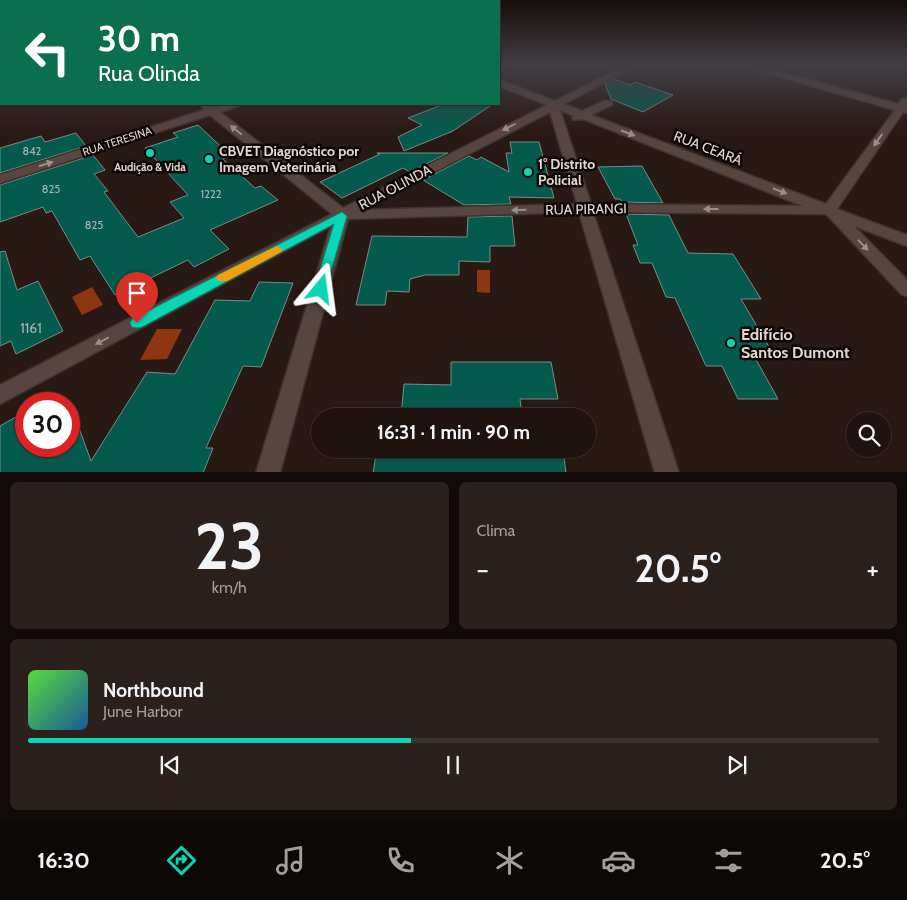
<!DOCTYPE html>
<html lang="pt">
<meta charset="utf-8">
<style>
:root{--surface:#1f130f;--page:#2c201d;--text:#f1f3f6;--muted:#a19e9e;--line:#3c322f;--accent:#0ad5b5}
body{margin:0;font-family:Cabin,sans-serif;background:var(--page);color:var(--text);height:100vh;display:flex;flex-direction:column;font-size:19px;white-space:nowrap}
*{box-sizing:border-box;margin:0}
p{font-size:16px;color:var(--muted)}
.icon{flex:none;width:28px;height:28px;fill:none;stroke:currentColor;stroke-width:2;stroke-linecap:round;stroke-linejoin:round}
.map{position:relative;height:472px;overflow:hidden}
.drawer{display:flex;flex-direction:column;gap:10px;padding:10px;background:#110a08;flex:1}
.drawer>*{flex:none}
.hud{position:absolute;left:0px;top:0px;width:500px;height:105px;box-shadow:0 1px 4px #0004,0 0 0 1px var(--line);background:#0b6e4f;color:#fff;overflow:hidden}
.fabs{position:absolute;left:846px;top:412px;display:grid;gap:10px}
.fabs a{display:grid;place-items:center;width:45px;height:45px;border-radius:50%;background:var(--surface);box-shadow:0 1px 4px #0004,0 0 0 1px var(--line);font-size:25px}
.speed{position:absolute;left:15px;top:392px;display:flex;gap:10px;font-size:25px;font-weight:700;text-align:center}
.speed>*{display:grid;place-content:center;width:65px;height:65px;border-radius:50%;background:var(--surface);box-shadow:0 1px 4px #0004,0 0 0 1px var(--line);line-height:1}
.speed .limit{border:8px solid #d22;background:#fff;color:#111}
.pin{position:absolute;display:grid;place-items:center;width:42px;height:42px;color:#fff;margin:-51px -21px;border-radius:50% 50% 50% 0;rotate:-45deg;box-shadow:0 0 5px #0007}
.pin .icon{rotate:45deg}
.me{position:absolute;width:55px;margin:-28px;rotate:16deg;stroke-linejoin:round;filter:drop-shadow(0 0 4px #0008)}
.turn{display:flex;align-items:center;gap:18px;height:105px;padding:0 15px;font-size:22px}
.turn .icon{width:65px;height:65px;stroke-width:2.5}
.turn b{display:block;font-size:35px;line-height:42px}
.big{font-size:38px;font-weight:700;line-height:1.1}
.drawer .tile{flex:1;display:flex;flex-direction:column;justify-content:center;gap:8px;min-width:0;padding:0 18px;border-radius:8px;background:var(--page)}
.drawer .dial{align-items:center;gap:0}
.dial b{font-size:65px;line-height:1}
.song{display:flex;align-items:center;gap:15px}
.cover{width:60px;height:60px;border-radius:8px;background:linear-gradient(135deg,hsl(110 70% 55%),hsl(210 70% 35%))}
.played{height:5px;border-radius:2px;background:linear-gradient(90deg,var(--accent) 45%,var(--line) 45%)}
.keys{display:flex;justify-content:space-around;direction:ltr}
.heat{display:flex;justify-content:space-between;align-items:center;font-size:28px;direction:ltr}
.drawer .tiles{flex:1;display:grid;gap:10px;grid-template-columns:1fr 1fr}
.tile:last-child{grid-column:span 2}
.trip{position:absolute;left:311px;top:408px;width:285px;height:50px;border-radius:25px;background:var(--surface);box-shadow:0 1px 4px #0004,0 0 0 1px var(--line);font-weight:700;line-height:50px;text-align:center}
.dock{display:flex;height:80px;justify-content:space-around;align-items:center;background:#0c0806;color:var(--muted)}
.dock .icon{width:35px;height:35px}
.dock .active{color:var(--accent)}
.dock b{font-size:22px;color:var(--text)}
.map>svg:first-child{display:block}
.water{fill:#8e3612}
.building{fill:#045b4d;stroke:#768d87}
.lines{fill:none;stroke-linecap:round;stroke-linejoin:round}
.minor-casing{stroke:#3f3330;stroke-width:3}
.minor{fill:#58453f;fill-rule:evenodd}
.oneway{fill:#9c8e88}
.route{fill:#0ad5b5;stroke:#068a76}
.slow{fill:#f59e0b}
.poi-dot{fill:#0ad5b5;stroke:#0d0605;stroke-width:2}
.labels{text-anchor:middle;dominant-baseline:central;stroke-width:5;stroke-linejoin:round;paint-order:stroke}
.far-street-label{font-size:11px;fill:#e1d6d2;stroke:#0d0605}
.number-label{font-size:11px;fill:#aab7b1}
.far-poi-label{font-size:11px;font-weight:bold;fill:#e1d6d2;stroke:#0d0605}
.street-label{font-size:14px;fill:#e1d6d2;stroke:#0d0605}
.poi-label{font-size:14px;font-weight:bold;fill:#e1d6d2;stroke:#0d0605;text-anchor:start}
.near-number-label{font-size:14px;fill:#aab7b1}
.near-poi-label{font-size:16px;font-weight:bold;fill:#e1d6d2;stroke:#0d0605;text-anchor:start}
</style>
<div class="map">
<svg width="907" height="473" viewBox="0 0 907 473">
<rect width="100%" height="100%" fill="#291914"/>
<g class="water">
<path d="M 477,270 L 490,270 L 490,293 L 477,292 Z"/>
<path d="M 92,287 L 103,305 L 82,315 L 72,297 Z"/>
<path d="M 157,329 L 182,329 L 167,359 L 140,360 Z"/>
</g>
<g class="building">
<path d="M 614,79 L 630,85 L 635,82 L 673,95 L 643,112 L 611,99 L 605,84 Z"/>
<path d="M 444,104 L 493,104 L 453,131 L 404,151 L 398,137 L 422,125 L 408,118 Z"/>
<path d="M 198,125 L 231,156 L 223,159 L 255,188 L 261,186 L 278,200 L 210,230 L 229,249 L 194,267 L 188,260 L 115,295 L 90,256 L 80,260 L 52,211 L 46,213 L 43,207 L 0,222 L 0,185 L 93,155 L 105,170 L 94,174 L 108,191 L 104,192 L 138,237 L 184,218 L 170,202 L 188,195 L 145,148 L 178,137 L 173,133 Z"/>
<path d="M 76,133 L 86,146 L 0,173 L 0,148 L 41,136 L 45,142 Z"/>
<path d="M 510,142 L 539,142 L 554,198 L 509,197 L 511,204 L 464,205 L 423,180 L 469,156 L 477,160 L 481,157 L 509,172 L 506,153 L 512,153 Z"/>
<path d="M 377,153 L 448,153 L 410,172 L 403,168 L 342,198 L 320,182 L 380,154 Z"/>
<path d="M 642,166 L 663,203 L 622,202 L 620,199 L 615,199 L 598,167 Z"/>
<path d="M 626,214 L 669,215 L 688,253 L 733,254 L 761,299 L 741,299 L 775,357 L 754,356 L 778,399 L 738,399 L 722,366 L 706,366 L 675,298 L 666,297 L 652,263 L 640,263 L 633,245 L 638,245 Z"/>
<path d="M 512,216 L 515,246 L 490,246 L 490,262 L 459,261 L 459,275 L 425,275 L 410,279 L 409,292 L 387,291 L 385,305 L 356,305 L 372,236 L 467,237 L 468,217 Z"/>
<path d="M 5,251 L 17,290 L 38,281 L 63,331 L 16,354 L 11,341 L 0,346 L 0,252 Z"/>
<path d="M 259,282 L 293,283 L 261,367 L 243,366 L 206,448 L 213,448 L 203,473 L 0,473 L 0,426 L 26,411 L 26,446 L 69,446 L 69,406 L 71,406 L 91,461 L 147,372 L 175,374 L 215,300 L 250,301 Z"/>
<path d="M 451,362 L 551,362 L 558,399 L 520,399 L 522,416 L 401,416 L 404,384 L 451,385 Z"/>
<path d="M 377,449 L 563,449 L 566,473 L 373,473 Z"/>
</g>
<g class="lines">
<defs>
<g id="minor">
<path d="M 626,65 L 637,65 L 564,104 L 582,111 L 604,101 L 612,101 L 612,105 L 591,115 L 826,204 L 895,110 L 740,65 L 755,65 L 898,104 L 902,99 L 907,98 L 907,113 L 903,112 L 837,209 L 907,235 L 907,246 L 854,226 L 907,280 L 907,296 L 901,294 L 828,216 L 825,214 L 593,212 L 679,473 L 655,473 L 579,212 L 348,219 L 280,473 L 256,473 L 331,226 L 0,404 L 0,385 L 332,214 L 210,115 L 0,183 L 0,175 L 204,110 L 202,107 L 203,105 L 207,104 L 214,107 L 224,104 L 239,104 L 238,106 L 220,112 L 343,208 L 547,105 L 499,86 L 499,80 L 555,101 ZM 560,110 L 574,116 L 572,118 L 573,120 L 583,119 L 803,206 L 591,204 ZM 550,112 L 577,204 L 361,210 L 386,197 Z"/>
<rect x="0" y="74" width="1" height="6"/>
</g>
</defs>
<use href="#minor" class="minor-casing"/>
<use href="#minor" class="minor"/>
</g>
<defs><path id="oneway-solid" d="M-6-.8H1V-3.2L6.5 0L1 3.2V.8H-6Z" transform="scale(1.25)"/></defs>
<g class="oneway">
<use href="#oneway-solid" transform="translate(509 127) rotate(153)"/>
<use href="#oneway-solid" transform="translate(236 130) rotate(-141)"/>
<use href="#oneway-solid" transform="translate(628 133) rotate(21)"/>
<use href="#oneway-solid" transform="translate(878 140) rotate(125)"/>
<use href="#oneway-solid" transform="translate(46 164) rotate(-18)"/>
<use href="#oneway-solid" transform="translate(780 191) rotate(21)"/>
<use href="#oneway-solid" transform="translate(711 209) rotate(-180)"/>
<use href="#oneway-solid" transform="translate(519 210) rotate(178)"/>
<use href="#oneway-solid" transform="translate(863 245) rotate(46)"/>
<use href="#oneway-solid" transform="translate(102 341) rotate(152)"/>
</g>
<linearGradient id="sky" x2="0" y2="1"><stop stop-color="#170e0b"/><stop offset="0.5" stop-color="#433e45"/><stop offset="1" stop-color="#433e45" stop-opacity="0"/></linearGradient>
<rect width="907" height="131" fill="url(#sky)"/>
<path class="route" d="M 342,212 L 347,216 L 325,292 L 316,292 L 314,289 L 334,224 L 142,327 L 137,328 L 132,327 L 130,323 L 132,319 Z"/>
<path class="slow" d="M 277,246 L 283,249 L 281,252 L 227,281 L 218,281 L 216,278 L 218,275 Z"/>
<g class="poi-dot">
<circle cx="150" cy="153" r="5"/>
<circle cx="209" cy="159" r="5"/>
<circle cx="528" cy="172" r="5"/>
<circle cx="731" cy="343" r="5"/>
</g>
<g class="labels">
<g class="far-street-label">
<text transform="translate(117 141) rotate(-18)">RUA TERESINA</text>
</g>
<g class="number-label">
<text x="32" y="151">842</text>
<text x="51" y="189">825</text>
<text x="211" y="194">1222</text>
<text x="94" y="225">825</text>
</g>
<g class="far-poi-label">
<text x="150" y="167">Audição &amp; Vida</text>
</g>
<g class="street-label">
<text transform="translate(708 148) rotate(21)">RUA CEARÁ</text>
<text transform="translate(395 187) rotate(-28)">RUA OLINDA</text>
<text transform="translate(586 209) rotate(-1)">RUA PIRANGI</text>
</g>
<g class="poi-label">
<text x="219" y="151">CBVET Diagnóstico por<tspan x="219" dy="16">Imagem Veterinária</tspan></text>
<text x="538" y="164">1° Distrito<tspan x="538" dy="16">Policial</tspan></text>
</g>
<g class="near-number-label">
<text x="31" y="328">1161</text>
</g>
<g class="near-poi-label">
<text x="741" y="334">Edifício<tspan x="741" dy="18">Santos Dumont</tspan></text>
</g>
</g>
</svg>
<div class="fabs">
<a><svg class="icon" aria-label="search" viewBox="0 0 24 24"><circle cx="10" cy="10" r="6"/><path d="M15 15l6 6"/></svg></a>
</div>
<div class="speed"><div class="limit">30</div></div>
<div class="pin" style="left:137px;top:323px;background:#d93025"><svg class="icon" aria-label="arrive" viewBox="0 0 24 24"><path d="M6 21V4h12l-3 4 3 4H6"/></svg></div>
<svg class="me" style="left:321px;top:289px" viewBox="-20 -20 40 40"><path d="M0-17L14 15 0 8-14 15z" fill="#0ad5b5" stroke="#fff" stroke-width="4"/></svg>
<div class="trip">16:31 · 1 min · 90 m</div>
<div class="hud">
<div class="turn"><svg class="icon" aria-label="left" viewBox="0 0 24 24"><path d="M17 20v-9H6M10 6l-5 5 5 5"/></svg><div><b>30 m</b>Rua Olinda</div></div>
</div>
</div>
<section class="drawer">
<div class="tiles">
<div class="tile dial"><b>23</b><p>km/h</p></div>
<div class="tile"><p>Clima</p>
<div class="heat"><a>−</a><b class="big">20.5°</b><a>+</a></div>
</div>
<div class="tile">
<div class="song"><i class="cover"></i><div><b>Northbound</b><p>June Harbor</p></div></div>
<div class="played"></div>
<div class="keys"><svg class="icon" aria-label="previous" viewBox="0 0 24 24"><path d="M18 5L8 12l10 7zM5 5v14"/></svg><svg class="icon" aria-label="pause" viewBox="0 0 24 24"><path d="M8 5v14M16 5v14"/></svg><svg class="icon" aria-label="next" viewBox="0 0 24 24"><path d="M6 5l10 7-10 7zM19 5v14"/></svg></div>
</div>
</div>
</section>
<nav class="dock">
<b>16:30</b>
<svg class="icon active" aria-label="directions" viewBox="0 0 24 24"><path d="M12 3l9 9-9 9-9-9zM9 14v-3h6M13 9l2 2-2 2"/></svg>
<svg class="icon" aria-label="music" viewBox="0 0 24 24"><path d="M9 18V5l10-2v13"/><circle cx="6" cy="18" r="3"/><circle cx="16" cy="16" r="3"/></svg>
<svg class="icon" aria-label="phone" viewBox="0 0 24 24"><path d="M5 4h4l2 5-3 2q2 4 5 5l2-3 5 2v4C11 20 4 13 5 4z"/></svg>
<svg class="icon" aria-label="climate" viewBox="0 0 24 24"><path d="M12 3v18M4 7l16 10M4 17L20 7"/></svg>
<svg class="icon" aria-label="car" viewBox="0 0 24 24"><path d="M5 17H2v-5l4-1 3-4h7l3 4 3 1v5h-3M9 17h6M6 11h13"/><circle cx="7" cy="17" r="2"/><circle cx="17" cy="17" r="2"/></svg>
<svg class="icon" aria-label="filters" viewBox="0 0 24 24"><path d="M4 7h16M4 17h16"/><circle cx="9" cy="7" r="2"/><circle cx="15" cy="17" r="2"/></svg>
<b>20.5°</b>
</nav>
